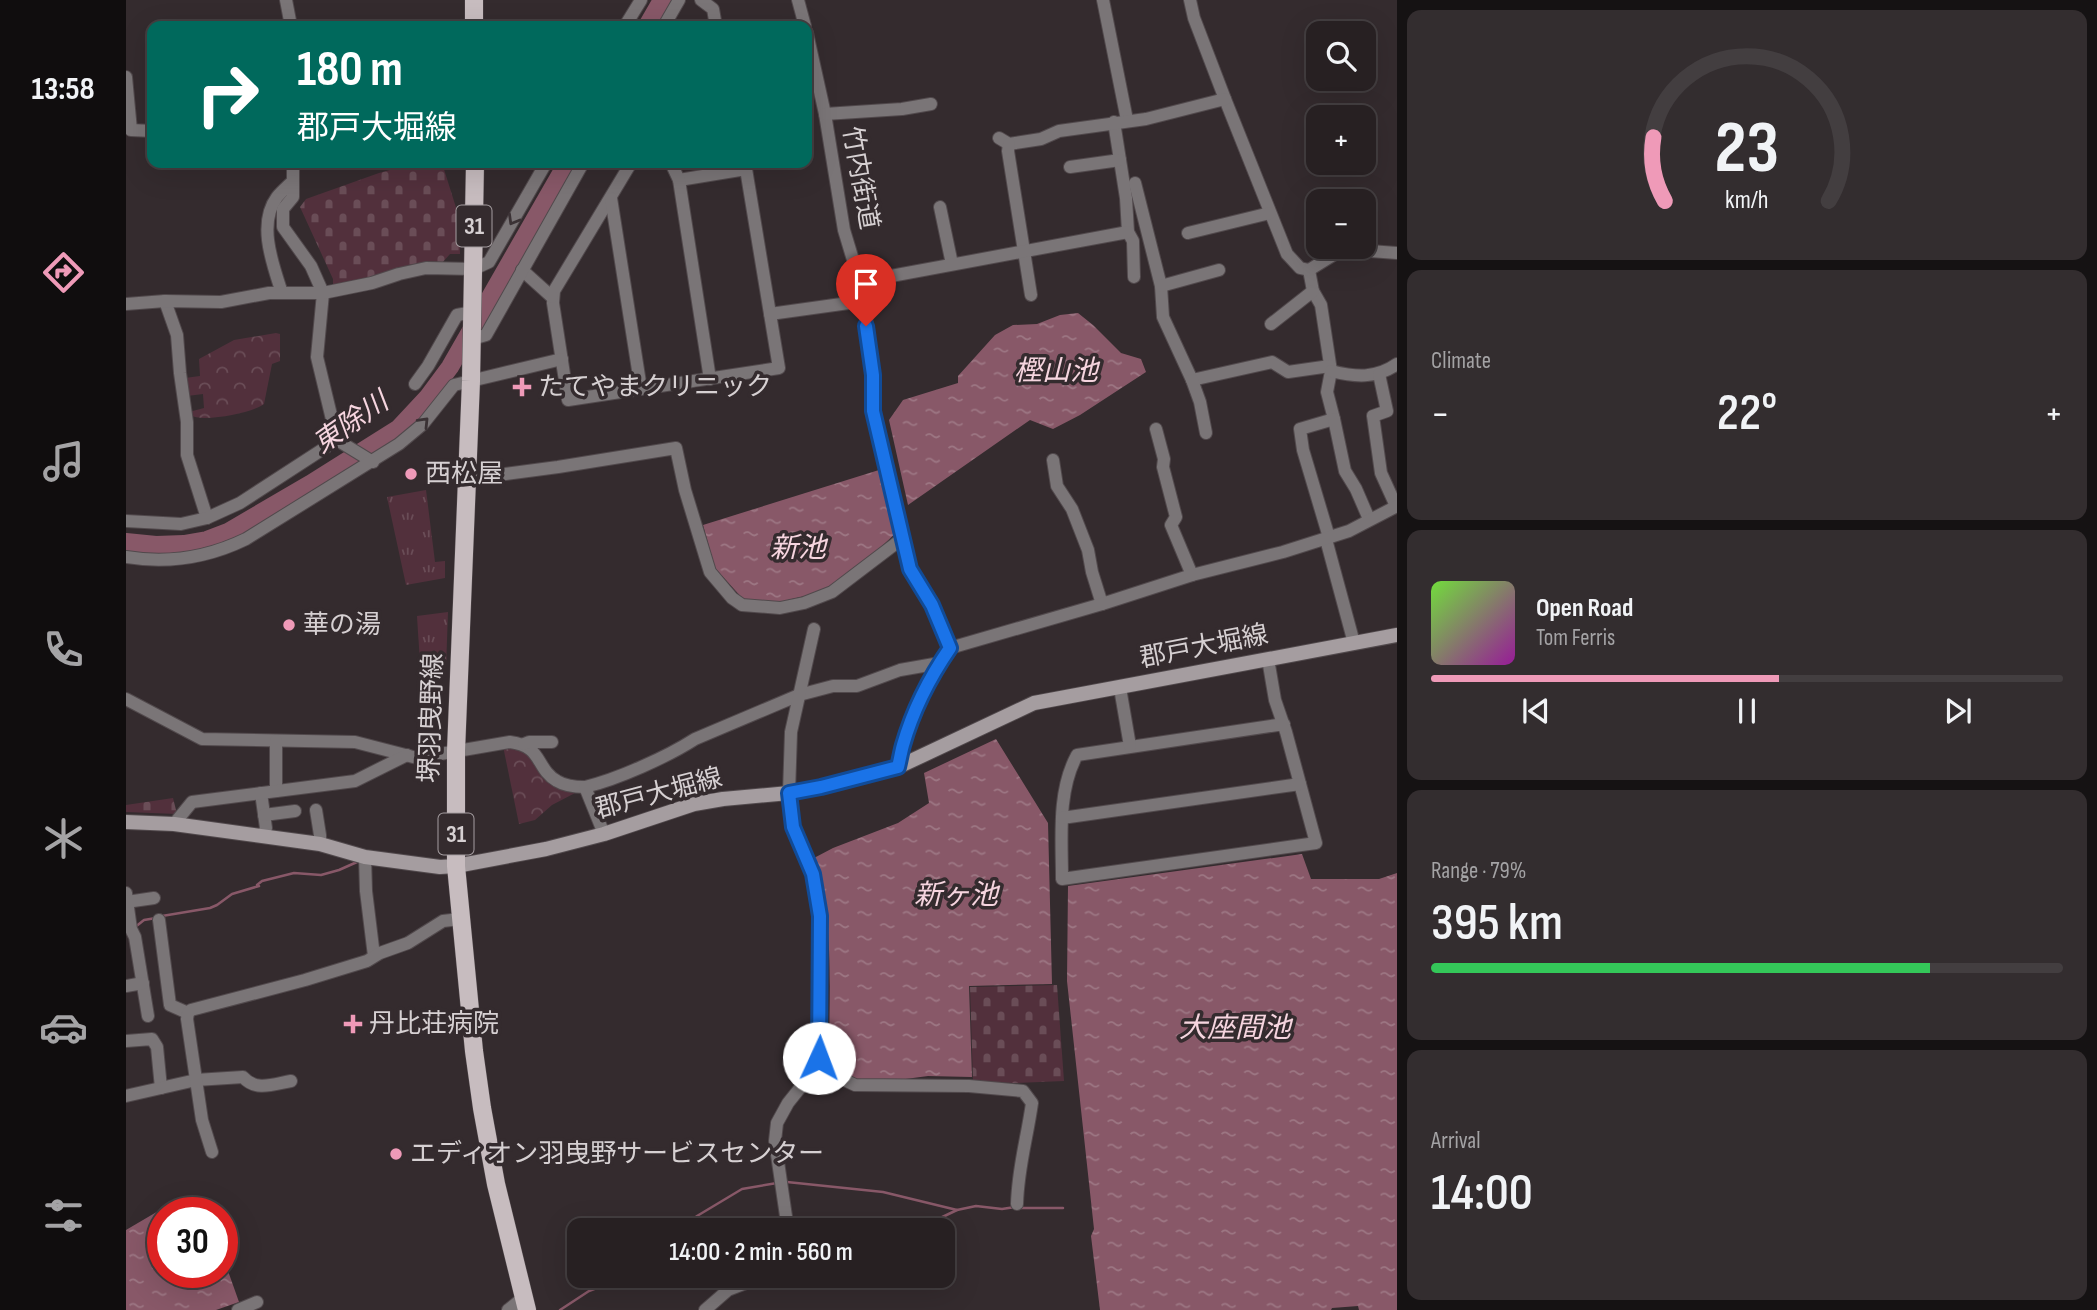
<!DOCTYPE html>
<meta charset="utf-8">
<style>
:root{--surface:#272022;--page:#332d2f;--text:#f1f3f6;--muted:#a4a3a5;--line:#433e40;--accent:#ef9ab8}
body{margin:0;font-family:"Sofia Sans Condensed","Noto Sans JP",sans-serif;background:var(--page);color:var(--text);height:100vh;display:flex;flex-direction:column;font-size:26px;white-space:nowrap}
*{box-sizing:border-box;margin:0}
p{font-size:23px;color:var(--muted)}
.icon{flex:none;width:38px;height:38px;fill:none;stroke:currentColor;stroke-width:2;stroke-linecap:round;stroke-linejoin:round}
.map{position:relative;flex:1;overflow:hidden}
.panel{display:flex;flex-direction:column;gap:10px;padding:10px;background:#151213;width:700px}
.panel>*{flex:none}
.banner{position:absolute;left:21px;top:21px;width:665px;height:147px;border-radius:14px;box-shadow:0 7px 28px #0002,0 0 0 2px var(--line);background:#00695c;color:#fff;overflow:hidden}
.fabs{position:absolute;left:1180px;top:21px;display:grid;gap:14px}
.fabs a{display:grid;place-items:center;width:70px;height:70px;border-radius:14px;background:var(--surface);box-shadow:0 7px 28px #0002,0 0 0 2px var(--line);font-size:35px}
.speed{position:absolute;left:21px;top:1197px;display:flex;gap:14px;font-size:35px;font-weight:700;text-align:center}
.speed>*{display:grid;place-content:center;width:91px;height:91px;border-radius:50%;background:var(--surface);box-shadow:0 7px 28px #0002,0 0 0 2px var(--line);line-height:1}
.speed .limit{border:10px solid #d22;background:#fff;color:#111}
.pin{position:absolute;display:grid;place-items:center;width:60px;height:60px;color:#fff;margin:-72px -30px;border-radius:50% 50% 50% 0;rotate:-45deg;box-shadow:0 0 7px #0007}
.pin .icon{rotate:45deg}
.me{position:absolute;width:77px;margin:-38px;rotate:2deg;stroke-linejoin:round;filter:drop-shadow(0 0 5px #0008)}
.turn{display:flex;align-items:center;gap:24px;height:147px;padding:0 35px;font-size:32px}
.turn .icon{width:91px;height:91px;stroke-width:2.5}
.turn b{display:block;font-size:49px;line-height:60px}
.big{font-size:52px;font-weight:600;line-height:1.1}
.panel .widget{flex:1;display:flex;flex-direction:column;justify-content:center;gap:10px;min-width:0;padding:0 24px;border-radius:14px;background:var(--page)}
.panel .dial{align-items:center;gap:0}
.dial svg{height:182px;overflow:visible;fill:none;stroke:var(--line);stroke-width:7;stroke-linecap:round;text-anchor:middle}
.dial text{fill:var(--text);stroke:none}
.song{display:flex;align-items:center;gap:21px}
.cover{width:84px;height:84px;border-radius:10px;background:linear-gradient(135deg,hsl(100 70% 55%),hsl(300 70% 35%))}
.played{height:7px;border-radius:4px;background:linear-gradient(90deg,var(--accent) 55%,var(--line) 55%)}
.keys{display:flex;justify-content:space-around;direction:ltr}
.heat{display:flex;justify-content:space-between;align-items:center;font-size:38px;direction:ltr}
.charge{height:10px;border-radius:5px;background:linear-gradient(90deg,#34c759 79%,var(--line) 0)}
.trip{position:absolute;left:441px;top:1218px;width:388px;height:70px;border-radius:14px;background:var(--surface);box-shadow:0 7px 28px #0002,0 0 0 2px var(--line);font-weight:600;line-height:70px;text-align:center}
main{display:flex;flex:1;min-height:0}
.tabs{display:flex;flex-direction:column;width:126px;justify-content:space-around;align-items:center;background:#100d0e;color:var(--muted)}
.tabs .icon{width:49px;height:49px}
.tabs .active{color:var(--accent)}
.tabs b{font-size:32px;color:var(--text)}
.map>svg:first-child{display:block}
.grass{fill:url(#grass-tufts)}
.cemetery{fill:url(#cemetery-stones)}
.park{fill:url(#park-crowns)}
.water{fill:url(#water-ripples)}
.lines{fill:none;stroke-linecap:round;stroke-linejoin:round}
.stream{stroke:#885868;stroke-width:2.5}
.river{stroke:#885868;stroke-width:18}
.street-casing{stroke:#51494c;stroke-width:14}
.secondary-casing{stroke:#51494c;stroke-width:16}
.primary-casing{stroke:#51494c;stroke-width:19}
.street{stroke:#7a7577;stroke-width:12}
.secondary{stroke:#a59da0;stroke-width:14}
.primary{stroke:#c7bcbf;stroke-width:18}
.oneway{stroke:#3b3235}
.route-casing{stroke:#114b97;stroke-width:18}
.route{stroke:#1a73e8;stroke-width:12}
.poi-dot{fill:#ef9ab8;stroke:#342b2e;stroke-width:2.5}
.labels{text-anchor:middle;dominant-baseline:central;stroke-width:7;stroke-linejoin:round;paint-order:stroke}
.shield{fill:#342b2e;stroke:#a59ea1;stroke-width:2}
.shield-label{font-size:24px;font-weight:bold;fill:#d6d0d2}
.street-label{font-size:26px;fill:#d6d0d2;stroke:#342b2e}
.poi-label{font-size:26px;fill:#d6d0d2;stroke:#342b2e;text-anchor:start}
.water-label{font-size:28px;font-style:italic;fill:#f6d5df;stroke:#342b2e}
</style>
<main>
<nav class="tabs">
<b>13:58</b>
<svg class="icon active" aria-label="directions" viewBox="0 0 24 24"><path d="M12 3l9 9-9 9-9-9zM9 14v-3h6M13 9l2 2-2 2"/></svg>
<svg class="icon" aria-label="music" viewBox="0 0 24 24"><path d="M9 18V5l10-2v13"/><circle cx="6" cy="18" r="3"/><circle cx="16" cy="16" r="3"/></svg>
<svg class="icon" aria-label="phone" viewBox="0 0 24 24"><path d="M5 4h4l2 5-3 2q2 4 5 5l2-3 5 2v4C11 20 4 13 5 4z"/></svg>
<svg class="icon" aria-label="climate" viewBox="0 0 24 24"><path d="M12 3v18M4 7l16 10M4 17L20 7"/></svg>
<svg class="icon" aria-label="car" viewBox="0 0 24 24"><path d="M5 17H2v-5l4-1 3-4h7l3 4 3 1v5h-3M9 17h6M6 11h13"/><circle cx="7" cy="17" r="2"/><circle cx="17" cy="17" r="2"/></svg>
<svg class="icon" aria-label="filters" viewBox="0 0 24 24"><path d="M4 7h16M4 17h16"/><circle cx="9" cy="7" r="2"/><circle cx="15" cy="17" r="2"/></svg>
</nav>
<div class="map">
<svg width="1271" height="1310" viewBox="0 0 1271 1310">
<defs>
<pattern id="grass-tufts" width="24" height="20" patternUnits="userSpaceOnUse" patternTransform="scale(1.75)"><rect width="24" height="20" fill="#52303c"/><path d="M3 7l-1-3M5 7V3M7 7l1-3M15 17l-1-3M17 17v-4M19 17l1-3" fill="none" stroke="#6a4d57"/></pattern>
<pattern id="cemetery-stones" width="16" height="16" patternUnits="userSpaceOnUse" patternTransform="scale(1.75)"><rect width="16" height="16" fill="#52303c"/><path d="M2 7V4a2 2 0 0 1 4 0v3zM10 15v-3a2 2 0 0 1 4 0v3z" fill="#6a4d57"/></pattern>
<pattern id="park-crowns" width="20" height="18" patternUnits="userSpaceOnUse" patternTransform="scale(1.75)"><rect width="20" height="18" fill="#52303c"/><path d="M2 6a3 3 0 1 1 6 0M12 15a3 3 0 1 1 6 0" fill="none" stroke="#6a4d57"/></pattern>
<pattern id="water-ripples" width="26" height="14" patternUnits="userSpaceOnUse" patternTransform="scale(1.75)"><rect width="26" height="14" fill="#885868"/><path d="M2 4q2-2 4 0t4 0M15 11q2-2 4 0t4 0" fill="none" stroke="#9d7784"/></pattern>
</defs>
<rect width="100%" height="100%" fill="#342b2e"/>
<g class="grass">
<path d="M 300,490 L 309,562 L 319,561 L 319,578 L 280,585 L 261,497 Z"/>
<path d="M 322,612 L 320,668 L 296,667 L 294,663 L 291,616 Z"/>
</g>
<g class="cemetery">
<path d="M 289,163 L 316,163 L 333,217 L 334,254 L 324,254 L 316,263 L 207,289 L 207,279 L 174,207 L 180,199 L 253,173 Z"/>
<path d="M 47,798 L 51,814 L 0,812 L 0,805 Z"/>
<path d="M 931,985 L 938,1081 L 888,1083 L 847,1081 L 844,987 Z"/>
</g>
<g class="park">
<path d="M 150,333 L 154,334 L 154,361 L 146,364 L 138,404 C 127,413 76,423 64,415 L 63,412 L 78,408 L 77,394 L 61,396 L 59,378 L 74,376 L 73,359 L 108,340 Z"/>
<path d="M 389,745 L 451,792 L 426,805 L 409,820 L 393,824 L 377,746 Z"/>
</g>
<g class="water">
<path d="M 952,313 L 967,325 L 995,353 L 1015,359 L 1020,372 L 954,415 L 927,429 L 904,420 L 782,505 L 763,420 L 777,400 L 832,383 L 832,376 L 869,335 L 887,325 L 911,324 L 934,315 Z"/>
<path d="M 753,470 L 771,532 L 740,561 L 700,591 L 649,603 L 617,599 L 589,568 L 577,525 Z"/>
<path d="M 870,739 L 922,823 L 926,984 L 843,986 L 846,1077 L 802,1076 L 772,1080 L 730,1080 L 715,1074 L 703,1059 C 703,1001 709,911 688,858 L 707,848 L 772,823 L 803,803 L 798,773 Z"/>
<path d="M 1176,854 L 1185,879 L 1253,879 L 1271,873 L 1271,1310 L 1233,1310 L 1232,1306 L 1206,1308 L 1205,1310 L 974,1310 L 965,1236 L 968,1229 L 941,981 L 942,886 Z"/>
<path d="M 72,1196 L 75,1196 L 82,1213 L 37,1213 L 37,1272 L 96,1272 L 96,1254 L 113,1302 L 90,1310 L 0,1310 L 0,1230 L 34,1210 Z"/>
</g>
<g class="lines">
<g class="stream">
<path d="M 36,916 L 84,908 L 91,905 L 106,894 L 133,886 L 131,885 L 136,881 L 168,873 L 195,875 L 213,870 L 231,862 L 232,860"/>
<path d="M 8,928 L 18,920 L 30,918"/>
<path d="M 661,1182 L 757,1192 L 831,1210"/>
<path d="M 895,1208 L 937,1208"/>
<path d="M 555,1230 L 571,1216 L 616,1189 L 651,1183"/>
<path d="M 783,1230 L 808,1221 L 831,1210 L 850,1206 L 876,1209 L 889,1207"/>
<path d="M 640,1281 L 657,1276"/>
<path d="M 434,1310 L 463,1291 L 502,1276"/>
</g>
<g class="river">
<path d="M 521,26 L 536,0"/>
<path d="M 0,542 L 30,545 L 58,544 L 81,540 L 102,532 L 184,484 L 273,428 L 301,398 L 324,367 L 441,163"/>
</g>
<defs>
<g id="street">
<path d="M 160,0 L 165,26"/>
<path d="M 575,0 L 587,9 L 590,26"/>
<path d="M 672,0 L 679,26"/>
<path d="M 977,0 L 1001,120"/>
<path d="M 1064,0 L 1068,18 L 1099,99 L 1161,254 L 1174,268 L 1183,270 L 1187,291 L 1195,305 L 1205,371 L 1201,392 L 1208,419 L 1174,429 L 1177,450 L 1202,534 L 1201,543 L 1228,643"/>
<path d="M 499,26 L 515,0"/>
<path d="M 538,26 L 553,0"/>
<path d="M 681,33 L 699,114 L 718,230 L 737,293 L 747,375 L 748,411 L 784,569 L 806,605 L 824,648"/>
<path d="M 0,77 L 5,130 L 26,131"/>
<path d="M 699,114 L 776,109 L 805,104"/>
<path d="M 988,122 L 1000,198 L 1002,232 L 1007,241 L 1008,277"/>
<path d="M 873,138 L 883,144 L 915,139 L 933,131 L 1020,119 L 1099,99"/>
<path d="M 883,144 L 882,151 L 905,295"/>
<path d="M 167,163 L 167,197 L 157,209 L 157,227 L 185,266 L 197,293 L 191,357 L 211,440 L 247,462"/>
<path d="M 505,163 L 428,291 L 427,303 L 442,400 L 653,368 L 620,169 L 553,180"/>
<path d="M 545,163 L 553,180 L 584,379"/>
<path d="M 944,167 L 994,160"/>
<path d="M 1009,183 L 1035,286 L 1037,317 L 1066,380 L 1146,362 L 1162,372 L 1204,366"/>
<path d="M 485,198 L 515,389"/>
<path d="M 814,207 L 826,264"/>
<path d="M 1062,233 L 1144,213"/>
<path d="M 396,270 L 426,297"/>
<path d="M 1183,270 L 1217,249 L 1271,253"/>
<path d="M 1035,286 L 1093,270"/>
<path d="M 156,293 C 147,265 131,224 151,197 C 156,191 162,186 167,181"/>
<path d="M 737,293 L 765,276 L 1002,232"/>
<path d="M 39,301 L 51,335 L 54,373 L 61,422 L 61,455 L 81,518"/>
<path d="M 0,304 L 39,301 L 95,302 L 143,293 L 197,293 L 246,283 L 273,274 L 300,268 L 348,269 L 363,262 L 420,163"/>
<path d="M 644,314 L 737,301"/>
<path d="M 1145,324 L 1187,291"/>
<path d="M 346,339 L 360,335 L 457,163"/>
<path d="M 1205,371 C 1229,377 1250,379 1271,364"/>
<path d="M 1253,374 L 1261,411 L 1247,416 L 1255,473 L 1270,506"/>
<path d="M 1066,380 L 1074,402 L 1080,433"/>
<path d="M 289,384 L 302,366 L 331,315 L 347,312"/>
<path d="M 1208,419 L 1219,471 L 1230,489 L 1243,519"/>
<path d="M 1030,429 L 1038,459 L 1037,467 L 1050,517 L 1045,525 L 1066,575"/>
<path d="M 927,460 L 931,486 L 946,509 L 962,550 L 966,572 L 976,604"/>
<path d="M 341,479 L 432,467 L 550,448 L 559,490 L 584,572 L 606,598 L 616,605 L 654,608 L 678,603 L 706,592 L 777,538"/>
<path d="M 0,521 L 55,524 L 81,518 L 114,503 L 211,440"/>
<path d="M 0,557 C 42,564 83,557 120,539 L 273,444 L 297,424 L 328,385 L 436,359"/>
<path d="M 824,648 L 976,604 L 1066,575 L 1157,552 L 1223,531 L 1271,506"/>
<path d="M 1142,659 L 1149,700 L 1160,732 L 1190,843 L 936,879 C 936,838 931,792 951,755 L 1158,724"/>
<path d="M 994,688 L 1004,746"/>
<path d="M 0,699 L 76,739 L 229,742 L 291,758 L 384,742 C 417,746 409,768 431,781 C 439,786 450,787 459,787"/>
<path d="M 398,744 L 403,742 L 426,742"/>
<path d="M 772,767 L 776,747 L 790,709 L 816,660"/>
<path d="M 150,791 L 150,741"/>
<path d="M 135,793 L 140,828 L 137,836"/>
<path d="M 190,810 L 194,835 L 194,844"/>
<path d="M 138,815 L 169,811"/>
<path d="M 936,818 L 1174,784"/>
<path d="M 48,824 L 66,802 L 229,781 L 281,755"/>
<path d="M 478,834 L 459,787 C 492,779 541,757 569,739 L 673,695 L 707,686 L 731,686 L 774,670 L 814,663"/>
<path d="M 239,857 L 240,891 L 248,956"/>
<path d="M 0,893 L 5,929 L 9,937 L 22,1016"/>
<path d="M 0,902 L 28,898"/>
<path d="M 33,920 L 44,1005 L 62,1013"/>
<path d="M 0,986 L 17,983"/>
<path d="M 0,1041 L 26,1039 L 31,1047 L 35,1088"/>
<path d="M 693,1058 L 714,1078 L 729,1085 L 843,1086 L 897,1091 L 906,1103 C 901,1139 892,1167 891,1204"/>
<path d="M 0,1096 L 70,1080 L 117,1077 C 130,1092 148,1084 165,1081"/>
<path d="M 86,1152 L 76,1120 L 61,1019 L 62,1013 L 65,1010 L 179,980 L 241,961 L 254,953 L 282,943 L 317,921 L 334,919"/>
<path d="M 662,1230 L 649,1141 L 651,1123 L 662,1103 L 682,1078 L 693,1058 L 695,1040 L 694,916 L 687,874 L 667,827 L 663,793 L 665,732 L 688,629"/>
<path d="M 112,1310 L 131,1302"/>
<path d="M 382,1310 L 397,1298"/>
<path d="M 579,1310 L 602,1290 L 638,1276"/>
</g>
<path id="secondary" d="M 0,822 L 48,824 L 194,844 L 239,857 L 314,867 L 330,866 L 420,849 L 478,834 L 568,804 L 597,799 L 663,793 L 695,787 L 772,767 L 908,703 L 1271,635"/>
<g id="primary">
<path d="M 348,0 L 348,26"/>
<path d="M 349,163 L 345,381 L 330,751 L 330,866 L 348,1051 L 356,1108 L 370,1184 L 401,1310"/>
</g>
</defs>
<use href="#street" class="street-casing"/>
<use href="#secondary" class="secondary-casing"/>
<use href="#primary" class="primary-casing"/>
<use href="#street" class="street"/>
<use href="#secondary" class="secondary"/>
<use href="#primary" class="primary"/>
</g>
<defs><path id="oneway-chevron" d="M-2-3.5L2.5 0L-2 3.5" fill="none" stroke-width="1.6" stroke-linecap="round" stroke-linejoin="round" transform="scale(1.75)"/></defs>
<g class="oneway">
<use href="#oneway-chevron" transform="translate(387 220) rotate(120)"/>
<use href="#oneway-chevron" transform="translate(298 422) rotate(-46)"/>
</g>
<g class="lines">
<defs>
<path id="route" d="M 693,1058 L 694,916 L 687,874 L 667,827 L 663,793 L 695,787 L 772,767 C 774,759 775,752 777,745 C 787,710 804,677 824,648 L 806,605 L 784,569 L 747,411 L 747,375 L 740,326"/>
</defs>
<use href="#route" class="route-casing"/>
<use href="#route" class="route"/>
</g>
<g class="poi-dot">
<path d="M392.5 376.5h7v7h7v7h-7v7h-7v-7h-7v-7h7z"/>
<circle cx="285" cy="474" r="7"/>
<circle cx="163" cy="625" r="7"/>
<path d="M223.5 1013.5h7v7h7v7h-7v7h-7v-7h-7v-7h7z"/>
<circle cx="270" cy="1154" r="7"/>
</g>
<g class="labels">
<g class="shield">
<rect x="330.5" y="205.5" width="35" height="41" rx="5"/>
<rect x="312.5" y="813.5" width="35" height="41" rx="5"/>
</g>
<g class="shield-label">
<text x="348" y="226">31</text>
<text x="330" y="834">31</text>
</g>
<g class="street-label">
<text transform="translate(734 178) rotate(80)">竹内街道</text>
<text transform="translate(1078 647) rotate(-11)">郡戸大堀線</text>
<text transform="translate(306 718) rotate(-88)">堺羽曳野線</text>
<text transform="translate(533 794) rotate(-15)">郡戸大堀線</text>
</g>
<g class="poi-label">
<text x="412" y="387">たてやまクリニック</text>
<text x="299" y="474">西松屋</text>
<text x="177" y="625">華の湯</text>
<text x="243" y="1024">丹比荘病院</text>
<text x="284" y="1154">エディオン羽曳野サービスセンター</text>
</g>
<g class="water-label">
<text x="930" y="371">樫山池</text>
<text transform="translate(225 423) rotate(-35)">東除川</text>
<text x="672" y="548">新池</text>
<text x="830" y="895">新ヶ池</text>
<text x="1109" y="1028">大座間池</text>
</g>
</g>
</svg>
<div class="fabs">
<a><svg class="icon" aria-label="search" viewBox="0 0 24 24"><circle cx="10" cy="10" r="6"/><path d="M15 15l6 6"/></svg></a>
<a>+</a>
<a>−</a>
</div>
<div class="speed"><div class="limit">30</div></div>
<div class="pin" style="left:740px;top:326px;background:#d93025"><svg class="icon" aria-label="arrive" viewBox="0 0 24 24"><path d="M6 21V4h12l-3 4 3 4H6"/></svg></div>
<svg class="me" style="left:693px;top:1058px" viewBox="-20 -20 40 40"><circle r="19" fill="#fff"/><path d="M0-13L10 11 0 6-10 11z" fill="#1a73e8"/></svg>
<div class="trip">14:00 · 2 min · 560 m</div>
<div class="banner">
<div class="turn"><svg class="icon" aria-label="right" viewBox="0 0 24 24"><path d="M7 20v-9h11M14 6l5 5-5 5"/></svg><div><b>180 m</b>郡戸大堀線</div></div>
</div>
</div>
<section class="panel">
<div class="widget dial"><svg viewBox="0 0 100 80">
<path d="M14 69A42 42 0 1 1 86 69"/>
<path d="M14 69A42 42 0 0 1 9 41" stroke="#ef9ab8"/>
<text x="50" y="56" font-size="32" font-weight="700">23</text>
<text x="50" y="72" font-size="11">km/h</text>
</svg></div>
<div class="widget"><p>Climate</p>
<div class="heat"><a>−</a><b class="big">22°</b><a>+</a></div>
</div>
<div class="widget">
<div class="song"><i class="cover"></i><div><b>Open Road</b><p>Tom Ferris</p></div></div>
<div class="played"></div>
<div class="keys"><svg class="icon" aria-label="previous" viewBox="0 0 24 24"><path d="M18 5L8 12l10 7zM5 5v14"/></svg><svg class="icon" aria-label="pause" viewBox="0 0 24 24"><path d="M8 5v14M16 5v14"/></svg><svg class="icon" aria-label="next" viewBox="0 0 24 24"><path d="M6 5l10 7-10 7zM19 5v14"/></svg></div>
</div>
<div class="widget"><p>Range · 79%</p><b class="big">395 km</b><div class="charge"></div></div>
<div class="widget"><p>Arrival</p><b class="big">14:00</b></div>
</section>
</main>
